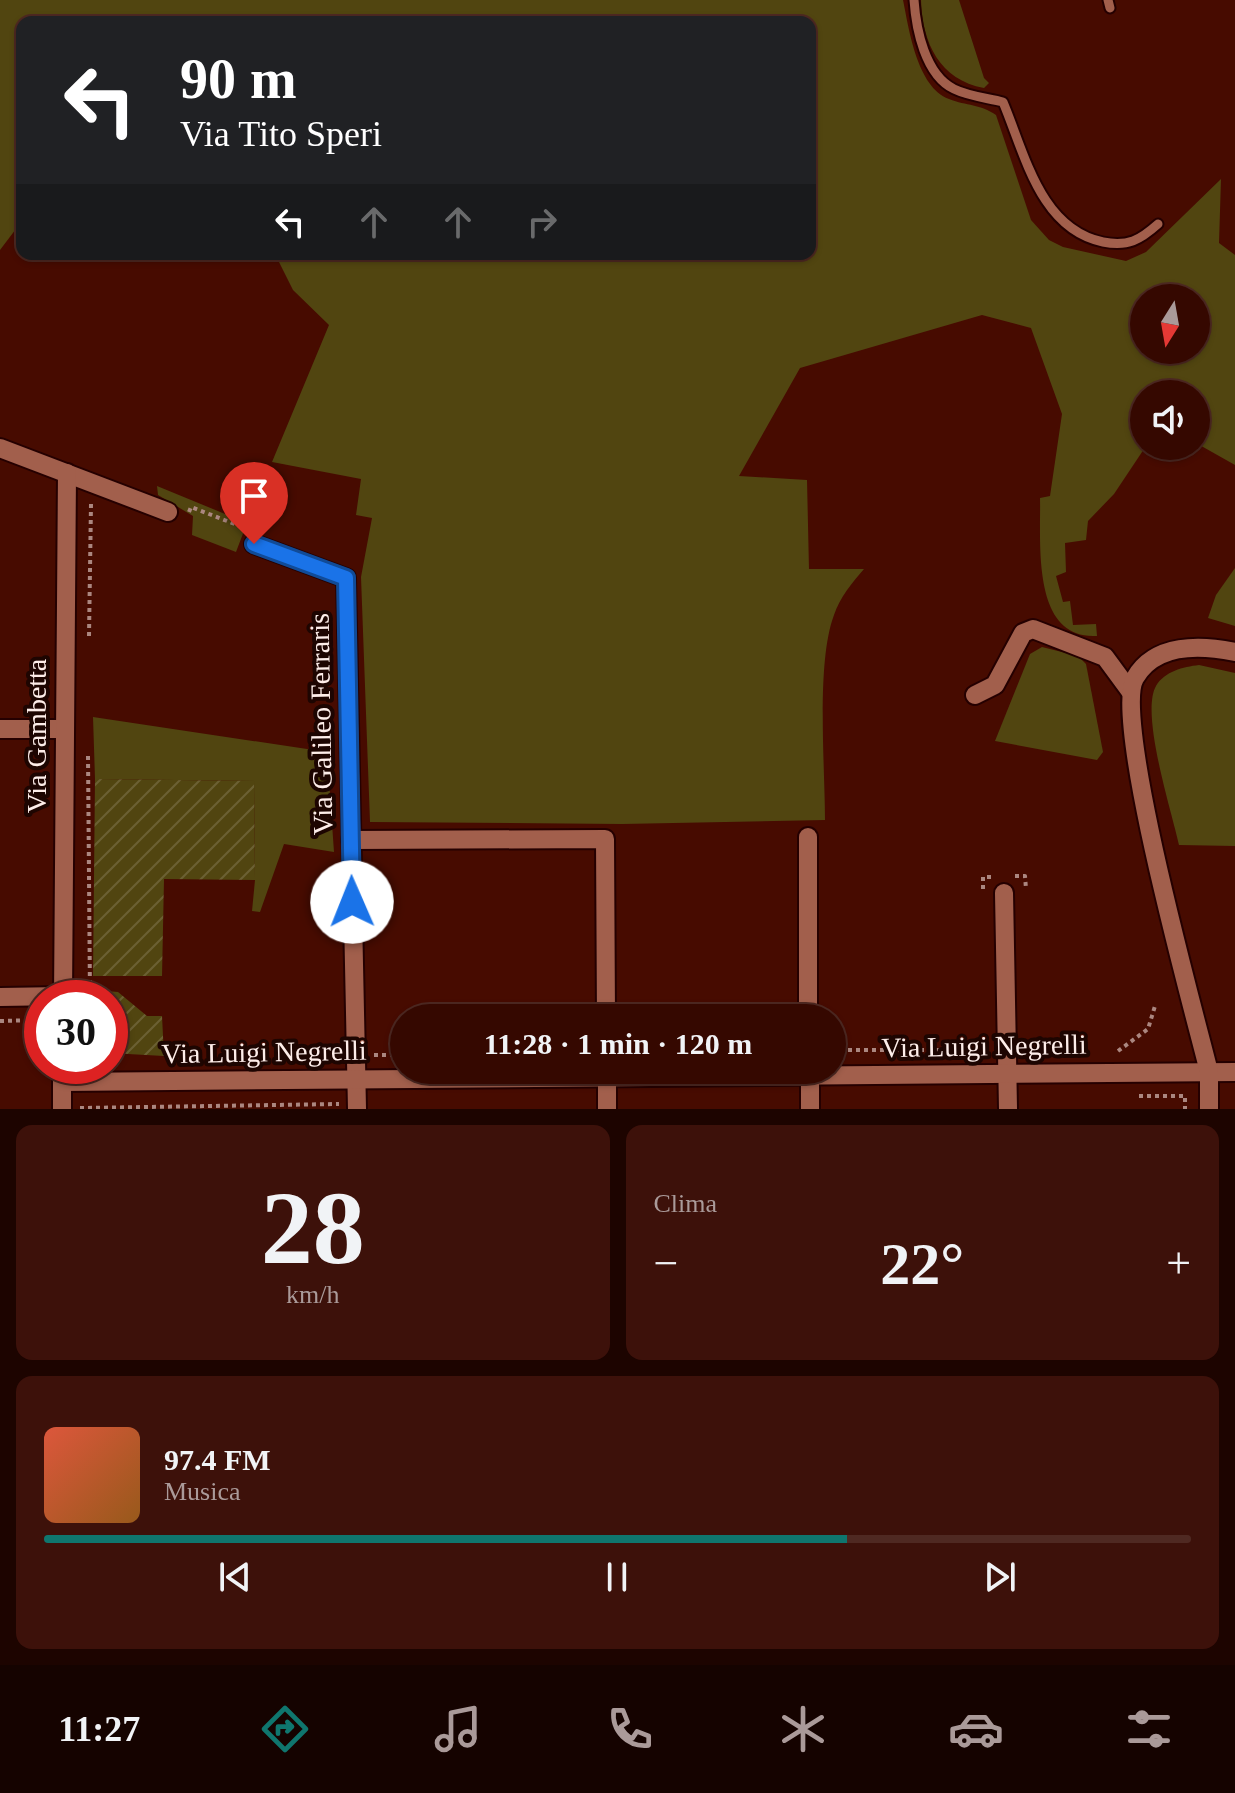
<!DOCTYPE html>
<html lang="it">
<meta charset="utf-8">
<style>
:root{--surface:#350800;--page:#3d110a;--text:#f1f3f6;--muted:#aa9a99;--line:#4f2922;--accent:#0f766e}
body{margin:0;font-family:Georgia,serif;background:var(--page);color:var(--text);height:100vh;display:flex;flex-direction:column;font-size:30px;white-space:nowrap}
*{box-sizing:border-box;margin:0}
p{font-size:26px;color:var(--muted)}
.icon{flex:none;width:44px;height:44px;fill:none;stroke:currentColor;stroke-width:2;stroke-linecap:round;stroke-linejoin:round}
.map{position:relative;height:1109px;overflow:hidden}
.panel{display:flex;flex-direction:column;gap:16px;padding:16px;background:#1d0400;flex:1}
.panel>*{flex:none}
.guide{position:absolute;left:16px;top:16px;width:800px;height:244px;border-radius:16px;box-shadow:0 2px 6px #0004,0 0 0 2px var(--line);background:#202124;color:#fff;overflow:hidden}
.needle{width:52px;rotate:191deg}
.tools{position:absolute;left:1130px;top:284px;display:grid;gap:16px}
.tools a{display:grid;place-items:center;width:80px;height:80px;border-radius:50%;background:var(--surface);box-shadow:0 2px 6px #0004,0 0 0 2px var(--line);font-size:40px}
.speed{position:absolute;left:24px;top:980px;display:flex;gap:16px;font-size:40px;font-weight:700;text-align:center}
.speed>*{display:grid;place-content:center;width:104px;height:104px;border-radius:50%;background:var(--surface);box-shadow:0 2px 6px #0004,0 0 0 2px var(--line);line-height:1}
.speed .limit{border:12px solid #d22;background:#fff;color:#111}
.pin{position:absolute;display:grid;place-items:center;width:68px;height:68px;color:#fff;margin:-82px -34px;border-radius:50% 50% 50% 0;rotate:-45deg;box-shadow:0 0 8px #0007}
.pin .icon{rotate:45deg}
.me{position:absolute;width:88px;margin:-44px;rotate:359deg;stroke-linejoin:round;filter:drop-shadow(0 0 6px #0008)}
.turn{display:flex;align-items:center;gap:28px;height:168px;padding:0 32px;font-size:36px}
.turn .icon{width:104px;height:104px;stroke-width:2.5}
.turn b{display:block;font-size:56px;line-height:68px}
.lanes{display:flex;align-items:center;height:76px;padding:0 32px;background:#0003;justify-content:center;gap:40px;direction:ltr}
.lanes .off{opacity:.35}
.big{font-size:60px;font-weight:700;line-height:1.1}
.panel .widget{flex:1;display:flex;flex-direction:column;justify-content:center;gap:12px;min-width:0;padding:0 28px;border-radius:16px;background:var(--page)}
.panel .dial{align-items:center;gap:0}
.dial b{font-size:104px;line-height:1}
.song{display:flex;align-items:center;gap:24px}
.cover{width:96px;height:96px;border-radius:12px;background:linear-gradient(135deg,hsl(10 70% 55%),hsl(30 70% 35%))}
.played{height:8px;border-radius:4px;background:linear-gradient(90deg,var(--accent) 70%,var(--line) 70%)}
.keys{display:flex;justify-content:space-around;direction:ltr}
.heat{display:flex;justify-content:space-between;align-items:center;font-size:44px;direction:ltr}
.panel .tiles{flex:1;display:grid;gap:16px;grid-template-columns:1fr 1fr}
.widget:last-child{grid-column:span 2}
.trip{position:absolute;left:390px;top:1004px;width:456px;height:80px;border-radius:40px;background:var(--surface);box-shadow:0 2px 6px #0004,0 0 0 2px var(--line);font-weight:700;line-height:80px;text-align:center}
.tabs{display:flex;height:128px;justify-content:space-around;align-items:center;background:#150300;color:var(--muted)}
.tabs .icon{width:56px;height:56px}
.tabs .on{color:var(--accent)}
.tabs b{font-size:36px;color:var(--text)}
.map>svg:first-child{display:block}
.grass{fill:#514510;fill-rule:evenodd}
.garden{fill:url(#garden-furrows)}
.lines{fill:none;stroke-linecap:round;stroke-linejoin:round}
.lane-casing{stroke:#250000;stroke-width:13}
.street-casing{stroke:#250000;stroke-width:22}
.path{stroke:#ab8780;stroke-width:4;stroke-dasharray:4 4;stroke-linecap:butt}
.lane{stroke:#a25f4c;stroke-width:9}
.street{stroke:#a25f4c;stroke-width:18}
.route-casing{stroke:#114b97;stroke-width:20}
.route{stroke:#1a73e8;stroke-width:14}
.labels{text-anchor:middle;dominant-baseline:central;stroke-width:8;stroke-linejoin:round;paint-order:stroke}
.street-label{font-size:28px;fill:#fdede9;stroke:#1d0501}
</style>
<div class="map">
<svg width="1235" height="1109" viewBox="0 0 1235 1109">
<defs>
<pattern id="garden-furrows" width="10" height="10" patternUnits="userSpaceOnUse" patternTransform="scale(2)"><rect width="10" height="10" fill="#514510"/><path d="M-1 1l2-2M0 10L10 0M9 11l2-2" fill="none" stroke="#6b6033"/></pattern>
</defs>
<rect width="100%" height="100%" fill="#470b00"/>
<g class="grass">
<path d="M 0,0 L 903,0 C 909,29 917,87 949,99 C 967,106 980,104 996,115 L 1031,220 L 1049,240 L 1063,247 L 1126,261 L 1146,252 L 1221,179 L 1219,243 L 1235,255 L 1235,465 L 1196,443 L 1196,394 L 1144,394 L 1146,446 L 1114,494 L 1088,521 L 1086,540 L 1065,543 L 1066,572 L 1056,576 L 1063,602 L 1070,601 L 1073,625 L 1096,624 L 1097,636 C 1031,640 1041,543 1040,498 L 1050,496 L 1062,414 L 1031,328 L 982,315 L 800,368 L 739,476 L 807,480 L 809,569 L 864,569 C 852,583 840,597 834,615 C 816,663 825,766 825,820 L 622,824 L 370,822 L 361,577 L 372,518 L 356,515 L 361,479 L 272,462 L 329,325 L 293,290 L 275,254 L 810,254 L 810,22 L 22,22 L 22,221 L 0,250 ZM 1196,298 L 1196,350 L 1144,350 L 1144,298 Z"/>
<path d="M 921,0 L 959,0 L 984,78 L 989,83 L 984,88 C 940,80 922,43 921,0 Z"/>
<path d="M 157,486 L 247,523 L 236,552 L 192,535 L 193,516 L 158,495 Z"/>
<path d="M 1235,568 L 1235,626 L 1208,618 L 1216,595 Z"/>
<path d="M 1042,647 L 1078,656 L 1086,664 L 1103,752 L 1097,760 L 995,741 L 1030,654 Z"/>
<path d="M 1199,665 L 1235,673 L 1235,846 L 1179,845 C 1172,812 1140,714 1156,686 C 1165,671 1183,667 1199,665 Z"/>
<path d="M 93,717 L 327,752 L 334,852 L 284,844 L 260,912 L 252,911 L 255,880 L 254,781 L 95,779 Z"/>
</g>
<g class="garden">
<path d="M 95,779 L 254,781 L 255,880 L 164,879 L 162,976 L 93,976 Z"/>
<path d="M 94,990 L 118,992 L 147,1016 L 162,1016 L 164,1056 L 110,1053 L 110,998 L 94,998 Z"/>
</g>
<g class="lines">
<defs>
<g id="lane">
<path d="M 914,0 C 916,29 925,75 954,89 C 968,96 987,98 1003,102 C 1025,154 1040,229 1103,242 C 1128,247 1140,240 1158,224"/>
<path d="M 1108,0 L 1110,8"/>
</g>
<g id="street">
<path d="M 0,448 L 168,512"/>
<path d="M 254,544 L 346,578 L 357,1109"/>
<path d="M 975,695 L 995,685 L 1023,633 L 1033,629 L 1105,657 L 1130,691"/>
<path d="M 0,729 L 64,729"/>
<path d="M 808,837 L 808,1018"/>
<path d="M 351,840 L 605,839 L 606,1018"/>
<path d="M 1004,893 L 1008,1109"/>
<path d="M 0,997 L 63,996"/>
<path d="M 63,998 L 67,473"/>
<path d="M 607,1070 L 607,1109"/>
<path d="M 810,1070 L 810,1109"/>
<path d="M 62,1082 L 1235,1072"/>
<path d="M 62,1109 L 62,1066"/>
<path d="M 1209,1109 L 1209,1072 C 1194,1011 1112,718 1135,678 C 1155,643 1201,645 1235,652"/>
</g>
</defs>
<use href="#lane" class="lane-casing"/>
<use href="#street" class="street-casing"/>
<g class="path">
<path d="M 189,512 L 191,507 L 245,528"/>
<path d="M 89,636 L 91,504"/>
<path d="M 88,756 L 90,998"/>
<path d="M 1015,876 L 1025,876 L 1026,889"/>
<path d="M 983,889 L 983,877 L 991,877"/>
<path d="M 0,1021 L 42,1020"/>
<path d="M 832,1050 L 985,1050 L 985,1046"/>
<path d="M 1118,1051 L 1148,1029 L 1155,1006"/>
<path d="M 374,1055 L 404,1055"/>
<path d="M 303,1057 L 338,1056"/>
<path d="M 1139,1096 L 1185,1096 L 1185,1109"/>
<path d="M 80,1108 L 339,1104"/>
</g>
<use href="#lane" class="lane"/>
<use href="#street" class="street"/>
</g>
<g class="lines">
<defs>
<path id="route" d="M 254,544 L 346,578 L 352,902"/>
</defs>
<use href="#route" class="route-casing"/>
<use href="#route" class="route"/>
</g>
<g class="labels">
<g class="street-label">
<text transform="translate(321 724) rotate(-91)">Via Galileo Ferraris</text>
<text transform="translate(36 736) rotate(-90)">Via Gambetta</text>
<text transform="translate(984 1046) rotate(-1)">Via Luigi Negrelli</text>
<text transform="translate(264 1052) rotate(-1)">Via Luigi Negrelli</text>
</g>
</g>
</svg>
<div class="tools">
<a><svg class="needle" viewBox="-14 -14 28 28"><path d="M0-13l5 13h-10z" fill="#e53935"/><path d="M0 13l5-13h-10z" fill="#aa9a99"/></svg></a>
<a><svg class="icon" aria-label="sound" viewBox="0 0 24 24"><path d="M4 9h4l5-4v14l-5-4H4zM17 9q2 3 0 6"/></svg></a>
</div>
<div class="speed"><div class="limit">30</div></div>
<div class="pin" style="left:254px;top:544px;background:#d93025"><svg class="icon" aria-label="arrive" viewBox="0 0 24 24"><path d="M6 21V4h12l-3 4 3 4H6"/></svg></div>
<svg class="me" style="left:352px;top:902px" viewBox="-20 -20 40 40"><circle r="19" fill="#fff"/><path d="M0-13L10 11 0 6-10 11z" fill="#1a73e8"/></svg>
<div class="trip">11:28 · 1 min · 120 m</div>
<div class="guide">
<div class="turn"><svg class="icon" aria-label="left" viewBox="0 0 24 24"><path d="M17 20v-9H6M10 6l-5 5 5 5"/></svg><div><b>90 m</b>Via Tito Speri</div></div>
<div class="lanes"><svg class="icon" aria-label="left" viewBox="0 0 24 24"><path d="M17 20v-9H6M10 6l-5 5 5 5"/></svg><svg class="icon off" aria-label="ahead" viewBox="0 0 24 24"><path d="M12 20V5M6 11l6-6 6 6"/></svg><svg class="icon off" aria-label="ahead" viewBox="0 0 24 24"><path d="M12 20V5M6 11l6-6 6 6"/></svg><svg class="icon off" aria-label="right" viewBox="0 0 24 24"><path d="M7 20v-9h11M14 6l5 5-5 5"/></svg></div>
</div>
</div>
<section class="panel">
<div class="tiles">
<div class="widget dial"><b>28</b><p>km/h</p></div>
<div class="widget"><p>Clima</p>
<div class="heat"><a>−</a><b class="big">22°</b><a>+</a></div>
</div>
<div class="widget">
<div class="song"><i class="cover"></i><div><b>97.4 FM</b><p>Musica</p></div></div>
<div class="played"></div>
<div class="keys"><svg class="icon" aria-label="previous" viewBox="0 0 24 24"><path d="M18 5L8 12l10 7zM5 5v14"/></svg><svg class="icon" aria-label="pause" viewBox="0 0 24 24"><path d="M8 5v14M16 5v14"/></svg><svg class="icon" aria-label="next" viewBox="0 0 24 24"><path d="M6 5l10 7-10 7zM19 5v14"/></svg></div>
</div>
</div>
</section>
<nav class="tabs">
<b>11:27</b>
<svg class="icon on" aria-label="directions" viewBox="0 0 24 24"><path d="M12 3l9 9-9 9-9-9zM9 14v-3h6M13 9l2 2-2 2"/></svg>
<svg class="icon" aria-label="music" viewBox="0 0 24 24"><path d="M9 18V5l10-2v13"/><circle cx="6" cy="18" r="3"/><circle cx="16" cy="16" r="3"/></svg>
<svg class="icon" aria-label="phone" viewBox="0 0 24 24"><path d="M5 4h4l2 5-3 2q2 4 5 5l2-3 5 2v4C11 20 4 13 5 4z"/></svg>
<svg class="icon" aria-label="climate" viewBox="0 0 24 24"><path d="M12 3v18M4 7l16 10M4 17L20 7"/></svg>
<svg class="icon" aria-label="car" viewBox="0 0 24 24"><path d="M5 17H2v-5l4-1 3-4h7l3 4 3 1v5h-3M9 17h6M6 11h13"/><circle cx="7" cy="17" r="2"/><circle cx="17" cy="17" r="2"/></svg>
<svg class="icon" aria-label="filters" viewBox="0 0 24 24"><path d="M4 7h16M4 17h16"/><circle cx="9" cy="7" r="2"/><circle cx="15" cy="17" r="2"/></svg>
</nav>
